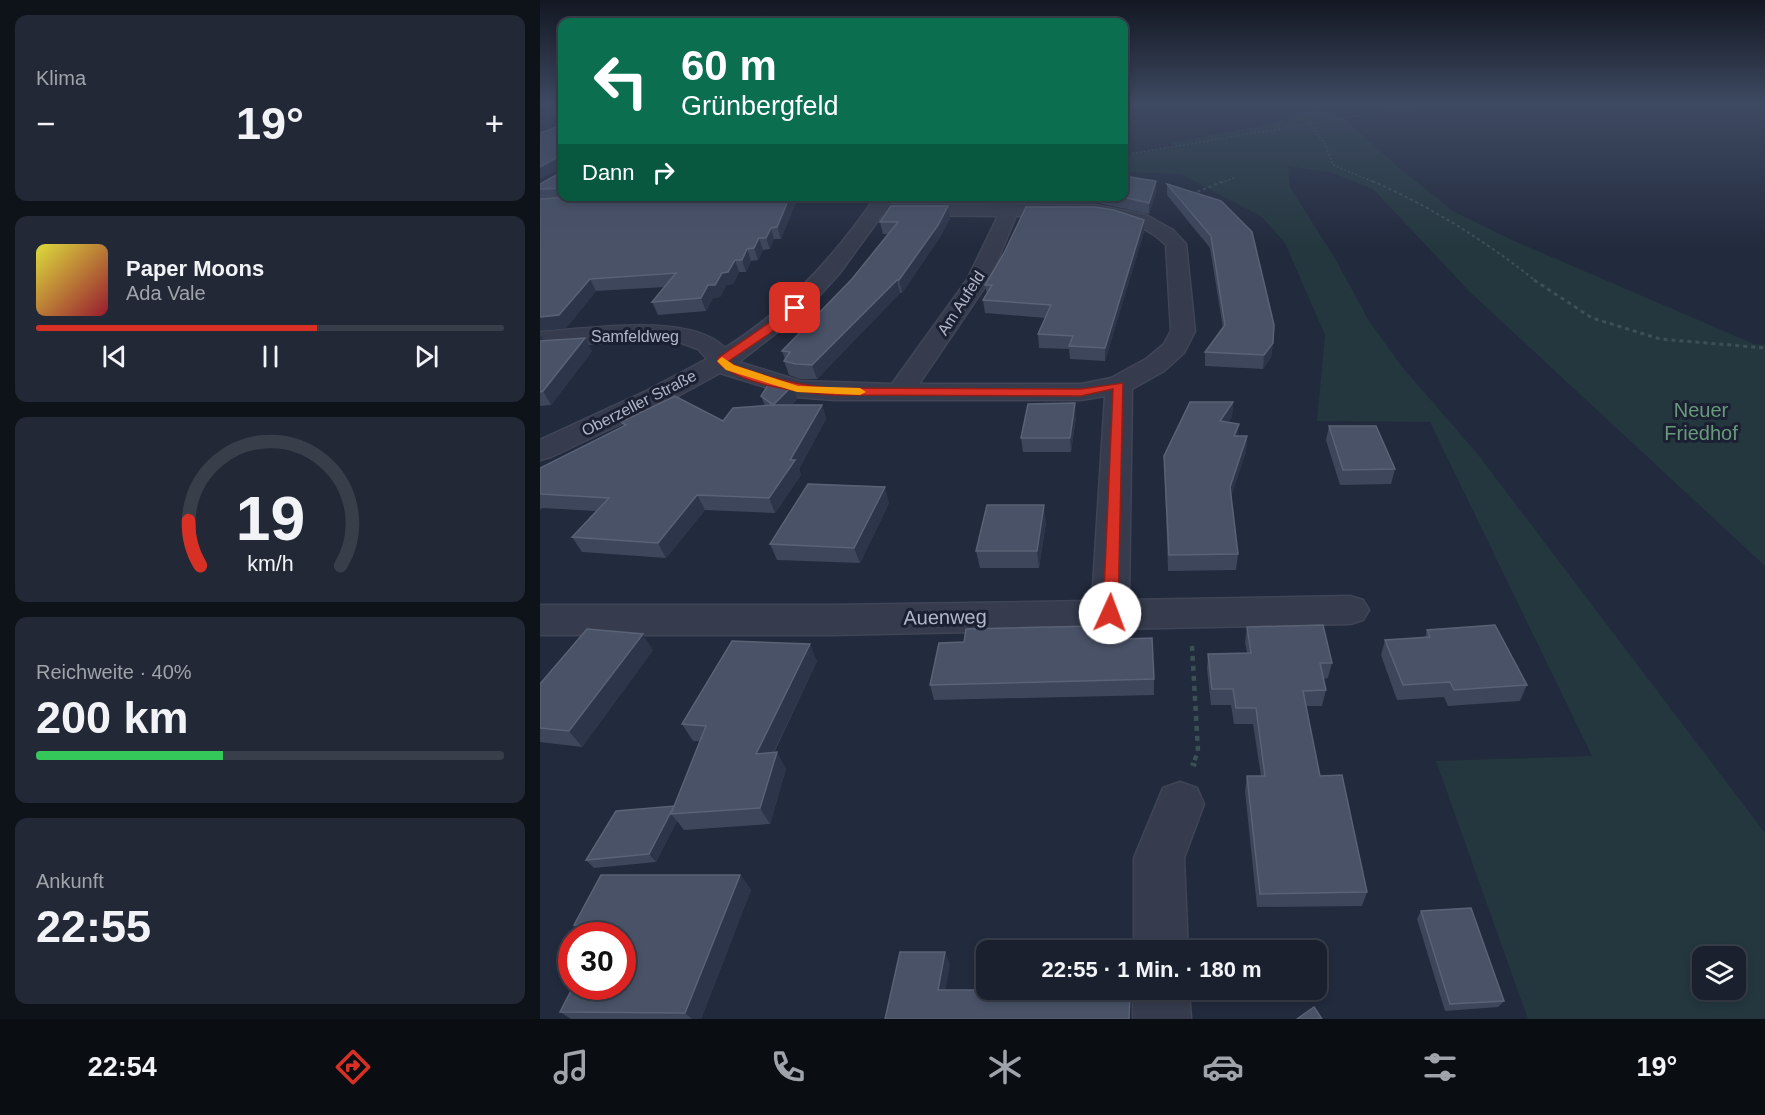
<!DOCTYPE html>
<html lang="de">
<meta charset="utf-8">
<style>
:root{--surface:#1a202e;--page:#232836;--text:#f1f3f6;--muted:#9fa3aa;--line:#383e4a;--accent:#d93025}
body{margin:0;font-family:Helvetica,sans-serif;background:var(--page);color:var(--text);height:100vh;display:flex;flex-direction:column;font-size:22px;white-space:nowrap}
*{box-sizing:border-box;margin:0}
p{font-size:20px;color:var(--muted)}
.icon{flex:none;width:33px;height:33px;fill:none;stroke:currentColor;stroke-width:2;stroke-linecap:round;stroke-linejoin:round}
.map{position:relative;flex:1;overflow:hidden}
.sheet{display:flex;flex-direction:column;gap:15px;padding:15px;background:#0e1219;width:540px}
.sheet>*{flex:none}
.banner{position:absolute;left:18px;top:18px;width:570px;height:183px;border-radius:12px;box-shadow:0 3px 9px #0003,0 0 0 2px var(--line);background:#0b6e4f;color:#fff;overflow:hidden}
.controls{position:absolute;left:1152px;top:946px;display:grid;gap:12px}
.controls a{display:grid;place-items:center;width:54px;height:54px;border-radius:12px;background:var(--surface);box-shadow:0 3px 9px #0003,0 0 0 2px var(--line);font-size:30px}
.speed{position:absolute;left:18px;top:922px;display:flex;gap:12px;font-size:30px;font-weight:700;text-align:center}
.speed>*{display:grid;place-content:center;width:78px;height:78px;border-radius:50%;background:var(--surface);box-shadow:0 3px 9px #0003,0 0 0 2px var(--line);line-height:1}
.speed .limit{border:9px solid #d22;background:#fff;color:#111}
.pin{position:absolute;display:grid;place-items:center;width:51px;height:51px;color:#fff;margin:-26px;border-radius:12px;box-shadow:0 3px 9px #0006}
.me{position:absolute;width:66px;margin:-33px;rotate:2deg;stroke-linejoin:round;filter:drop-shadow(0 0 4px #0008)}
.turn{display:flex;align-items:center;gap:21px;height:126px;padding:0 24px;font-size:27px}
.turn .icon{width:78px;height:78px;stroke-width:2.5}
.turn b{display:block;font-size:42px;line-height:51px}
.then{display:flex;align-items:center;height:57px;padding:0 24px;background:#0003;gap:12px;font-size:22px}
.big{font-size:45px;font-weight:800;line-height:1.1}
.sheet .tile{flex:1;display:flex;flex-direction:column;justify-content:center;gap:9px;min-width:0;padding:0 21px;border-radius:12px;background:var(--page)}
.sheet .dial{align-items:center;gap:0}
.dial svg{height:156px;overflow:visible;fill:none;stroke:var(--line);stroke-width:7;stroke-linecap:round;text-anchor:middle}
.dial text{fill:var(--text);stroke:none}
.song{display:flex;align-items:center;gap:18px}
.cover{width:72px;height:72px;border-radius:9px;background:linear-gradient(135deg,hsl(60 70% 55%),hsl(350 70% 35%))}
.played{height:6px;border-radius:3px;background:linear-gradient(90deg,var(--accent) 60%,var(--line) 60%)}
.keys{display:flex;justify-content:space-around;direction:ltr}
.heat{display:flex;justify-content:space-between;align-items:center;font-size:33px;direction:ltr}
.charge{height:9px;border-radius:4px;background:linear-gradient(90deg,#34c759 40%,var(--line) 0)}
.trip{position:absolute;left:436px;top:940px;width:351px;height:60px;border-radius:12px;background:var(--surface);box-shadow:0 3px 9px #0003,0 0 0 2px var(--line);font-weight:800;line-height:60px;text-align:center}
.tab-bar{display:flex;height:96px;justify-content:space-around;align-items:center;background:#0a0d12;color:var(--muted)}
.tab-bar .icon{width:42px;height:42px}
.tab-bar .on{color:var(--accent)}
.tab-bar b{font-size:27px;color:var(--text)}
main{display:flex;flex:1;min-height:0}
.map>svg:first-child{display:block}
.green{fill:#24373e;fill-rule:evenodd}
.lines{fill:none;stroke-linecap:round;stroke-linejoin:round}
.street-casing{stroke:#3f4556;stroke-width:3}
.path-far4{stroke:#3d5056;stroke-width:1.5;stroke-dasharray:2 2;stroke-linecap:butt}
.path-far3{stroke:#3d5056;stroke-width:2;stroke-dasharray:3 3;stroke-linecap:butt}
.path-far2{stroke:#3d5056;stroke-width:3;stroke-dasharray:4 4;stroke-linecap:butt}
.path-far1{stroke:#3d5056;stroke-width:4.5;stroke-dasharray:5 5;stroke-linecap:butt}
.path{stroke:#3d5056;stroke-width:6;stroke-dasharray:7 7;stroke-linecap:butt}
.street{fill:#363c4d;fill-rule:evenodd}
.wall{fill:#3d465b}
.shaded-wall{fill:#2d354a}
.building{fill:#495267;stroke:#5a6276;stroke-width:1.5}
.route{fill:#d93025;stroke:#8d1f18;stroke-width:1.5}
.slow{fill:#f59e0b}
.labels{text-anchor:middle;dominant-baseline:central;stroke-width:6;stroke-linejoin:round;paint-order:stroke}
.far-street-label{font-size:16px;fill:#b2b7c8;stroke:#1b2132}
.park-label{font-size:20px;fill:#689a7b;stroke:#1b2132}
.street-label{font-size:20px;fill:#b2b7c8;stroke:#1b2132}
</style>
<main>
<section class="sheet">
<div class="tile"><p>Klima</p>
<div class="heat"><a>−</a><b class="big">19°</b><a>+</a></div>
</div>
<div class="tile">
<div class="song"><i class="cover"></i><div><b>Paper Moons</b><p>Ada Vale</p></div></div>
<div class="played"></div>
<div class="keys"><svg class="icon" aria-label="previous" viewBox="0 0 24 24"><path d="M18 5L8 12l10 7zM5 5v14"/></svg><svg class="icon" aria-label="pause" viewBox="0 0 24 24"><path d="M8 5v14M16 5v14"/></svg><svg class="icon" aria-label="next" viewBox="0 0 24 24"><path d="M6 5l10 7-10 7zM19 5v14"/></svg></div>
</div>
<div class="tile dial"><svg viewBox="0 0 100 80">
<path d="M14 69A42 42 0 1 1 86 69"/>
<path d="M14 69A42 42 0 0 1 8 46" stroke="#d93025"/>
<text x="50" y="56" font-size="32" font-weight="700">19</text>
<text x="50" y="72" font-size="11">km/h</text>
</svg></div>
<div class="tile"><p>Reichweite · 40%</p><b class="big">200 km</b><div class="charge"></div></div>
<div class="tile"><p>Ankunft</p><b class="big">22:55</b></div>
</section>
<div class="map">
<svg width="1225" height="1019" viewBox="0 0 1225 1019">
<rect width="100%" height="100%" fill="#222a3d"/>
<path class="green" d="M 770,110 L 797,115 L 804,119 L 857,166 L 913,211 L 972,240 L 1214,344 L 1225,345 L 1225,566 L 930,292 L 833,189 L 790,172 L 748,166 L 750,187 L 796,260 L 829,321 L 863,368 L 936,452 L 1225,833 L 1225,1019 L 988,1019 L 896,761 L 1052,756 L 890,422 L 777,421 L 785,335 L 745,243 L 722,217 L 641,174 L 584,172 L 584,156 L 638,147 L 631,143 L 734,123 ZM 1162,957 L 1196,957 L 1196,990 L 1162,990 Z"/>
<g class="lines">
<defs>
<g id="street">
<path d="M 336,196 L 354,196 L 349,204 L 555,205 L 606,215 L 633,230 L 646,244 L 655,331 L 644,353 L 624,371 L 592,389 L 589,600 L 810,596 L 823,600 L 829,610 L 823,620 L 810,624 L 292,635 L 0,635 L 0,605 L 292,605 L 552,601 L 565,396 L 541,400 L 294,400 L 257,397 L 180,373 L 125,403 L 11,457 L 0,460 L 0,440 L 106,391 L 167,359 L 158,349 L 139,342 L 118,340 L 0,346 L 0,332 C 48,329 150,312 185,348 C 247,310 295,256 336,196 ZM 342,215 L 458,216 L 427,280 L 352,384 L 260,381 L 199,362 L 268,308 L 299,274 ZM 476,216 C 525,216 589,207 626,245 L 631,331 L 624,344 L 606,359 L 571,378 L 541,384 L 379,384 L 449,281 Z"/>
<path d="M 640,782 L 657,788 L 664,804 L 644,858 L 648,951 L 594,951 L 594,858 L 623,788 Z"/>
<path d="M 593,990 L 649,990 L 651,1019 L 593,1019 Z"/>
</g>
</defs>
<use href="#street" class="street-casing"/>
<g class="path-far4">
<path d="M 785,105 L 769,115 L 769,124 L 785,144 L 793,165 L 836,183"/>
<path d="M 584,155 L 846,111 L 979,105"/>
<path d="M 681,183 L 696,177"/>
</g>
<g class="path-far3">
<path d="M 832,181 C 892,207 945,241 996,281"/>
<path d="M 652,194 L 684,181"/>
</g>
<path class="path-far2" d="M 994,280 L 1052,318 L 1120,339 L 1225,348"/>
<path class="path-far1" d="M 652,646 L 658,751 L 653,765"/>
<path class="path" d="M 653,766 L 654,763"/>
<use href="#street" class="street"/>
</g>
<g class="wall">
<path d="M 22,125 L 22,196 L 259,196 L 257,199 L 241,239 L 234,239 L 230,249 L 223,250 L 218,260 L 211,261 L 206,272 L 199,272 L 193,284 L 186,285 L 180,297 L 173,298 L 166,311 L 118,315 L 112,302 L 125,287 L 56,291 L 26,328 L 0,330 L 0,184 L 18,174 L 18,169 L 0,179 L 0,133 Z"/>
<path d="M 627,184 L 681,201 L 733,343 L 731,357 L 723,369 L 665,366 L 665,352 L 683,328 L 670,248 L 627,195 Z"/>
<path d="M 616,192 L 609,214 L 558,203 L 558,196 L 584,196 Z"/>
<path d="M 362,196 L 421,196 L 418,202 L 364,202 Z"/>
<path d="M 410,218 L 400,237 L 362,293 L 360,293 L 277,379 L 260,379 L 249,375 L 244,361 L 245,359 L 242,351 L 312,279 L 348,234 L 343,234 L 340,222 Z"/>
<path d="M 604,232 L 565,361 L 530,359 L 529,349 L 499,348 L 498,334 L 505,318 L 445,313 L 443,300 L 447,294 L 445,285 Z"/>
<path d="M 0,335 L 1,335 L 5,341 L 52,351 L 11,405 L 0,406 Z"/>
<path d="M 221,396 L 257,399 L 252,405 L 282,405 L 286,419 L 259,469 L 261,475 L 235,513 L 165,510 L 126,558 L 42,552 L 32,537 L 56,511 L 2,508 L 0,510 L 0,468 L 84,426 L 81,422 L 183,421 L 225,406 Z"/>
<path d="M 693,402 L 692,417 L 688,422 L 698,436 L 707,436 L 706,452 L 691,496 L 698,554 L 696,570 L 628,571 L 624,456 Z"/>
<path d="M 536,417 L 531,452 L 483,452 L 481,438 Z"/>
<path d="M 789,426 L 855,469 L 851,484 L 800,485 L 786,440 Z"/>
<path d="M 349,503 L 320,563 L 237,560 L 230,544 Z"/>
<path d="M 506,522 L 499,568 L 440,568 L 436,551 Z"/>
<path d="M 556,626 L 557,640 L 614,679 L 614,695 L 394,700 L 390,685 L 424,642 Z"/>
<path d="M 707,627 L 792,663 L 788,678 L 783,679 L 786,690 L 782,706 L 766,706 L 780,776 L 827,892 L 822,906 L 717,907 L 705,791 L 707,776 L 721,776 L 713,724 L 694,724 L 691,705 L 671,705 L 667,669 L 668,654 L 707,653 L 705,642 Z"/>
<path d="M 887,630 L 987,685 L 980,701 L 908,706 L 904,697 L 857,700 L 841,655 L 845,640 L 885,638 Z"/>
<path d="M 113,650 L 42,747 L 0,742 L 0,684 Z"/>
<path d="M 277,661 L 234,753 L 246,769 L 230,824 L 144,830 L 137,821 L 116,862 L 54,868 L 46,860 L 134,807 L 160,741 L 153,741 L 142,724 Z"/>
<path d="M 200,875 L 211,890 L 161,1019 L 31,1019 L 20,1012 L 82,936 L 46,936 L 34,925 Z"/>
<path d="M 881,911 L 964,1001 L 958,1007 L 905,1011 L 877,919 Z"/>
</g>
<g class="shaded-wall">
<path d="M 16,158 L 21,168 L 0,179 L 0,167 Z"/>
<path d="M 616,181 L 616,192 L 609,214 L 609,203 Z"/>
<path d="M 250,196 L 259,196 L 257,199 L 241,239 L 237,227 Z"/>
<path d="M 408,206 L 410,218 L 400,237 L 362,293 L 359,280 Z"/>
<path d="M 604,220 L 604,232 L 565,361 L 565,348 Z"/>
<path d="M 231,228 L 234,239 L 230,249 L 226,238 Z"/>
<path d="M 219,238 L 223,250 L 218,260 L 214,248 Z"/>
<path d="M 207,249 L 211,261 L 206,272 L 202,260 Z"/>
<path d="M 195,260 L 199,272 L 193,284 L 186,285 L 180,297 L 173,298 L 166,311 L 161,298 L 168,285 Z"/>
<path d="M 50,279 L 56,291 L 26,328 L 0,330 L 0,317 Z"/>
<path d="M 357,280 L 360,293 L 277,379 L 272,365 Z"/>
<path d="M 1,335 L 9,348 L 0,350 L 0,336 Z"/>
<path d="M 45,338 L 52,351 L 11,405 L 3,391 Z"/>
<path d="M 733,343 L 731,357 L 723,369 L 724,355 Z"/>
<path d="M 253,385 L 257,399 L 239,419 L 233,405 Z"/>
<path d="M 693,402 L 692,417 L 679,436 L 680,421 Z"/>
<path d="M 535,403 L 536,417 L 531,452 L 530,438 Z"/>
<path d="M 282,405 L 286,419 L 259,469 L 261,475 L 235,513 L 229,498 Z"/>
<path d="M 699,424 L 697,439 L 694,436 Z"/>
<path d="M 707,436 L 706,452 L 689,503 L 690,487 Z"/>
<path d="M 345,487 L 349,503 L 320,563 L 314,548 Z"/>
<path d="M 157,495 L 165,510 L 126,558 L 118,543 Z"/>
<path d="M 504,505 L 506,522 L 499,568 L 497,551 Z"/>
<path d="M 103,634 L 113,650 L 42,747 L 29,731 Z"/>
<path d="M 270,644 L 277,661 L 225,770 L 216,754 Z"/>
<path d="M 237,752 L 246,769 L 230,824 L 220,808 Z"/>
<path d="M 134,806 L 139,813 L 131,814 L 137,821 L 116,862 L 109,854 Z"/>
<path d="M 200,875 L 211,890 L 161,1019 L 152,1019 L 145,1013 Z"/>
<path d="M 405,952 L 410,964 L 404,1002 L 398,990 Z"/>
</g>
<g class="building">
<path d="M 22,125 L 22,188 L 0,189 L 0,184 L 18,174 L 19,159 L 16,158 L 0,167 L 0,133 Z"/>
<path d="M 584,176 L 616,181 L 609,203 L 579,196 L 584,196 Z"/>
<path d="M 627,184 L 681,201 L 712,232 L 734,325 L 733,343 L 724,355 L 665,352 L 685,325 L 671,236 Z"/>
<path d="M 50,196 L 250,196 L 237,227 L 231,228 L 226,238 L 219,238 L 214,248 L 207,249 L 202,260 L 195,260 L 188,272 L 182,273 L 175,285 L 168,285 L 161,298 L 112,302 L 136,273 L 50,279 L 19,315 L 0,317 L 0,199 Z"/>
<path d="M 351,206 L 408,206 L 398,225 L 359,280 L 357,280 L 272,365 L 256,364 L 244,361 L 250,352 L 242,351 L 312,279 L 358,222 L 340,222 Z"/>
<path d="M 486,207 L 555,207 L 574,210 L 604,220 L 565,348 L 529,346 L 533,336 L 498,334 L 511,305 L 443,300 L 452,285 L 445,285 L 464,253 Z"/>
<path d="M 45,338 L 3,391 L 0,392 L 0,341 Z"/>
<path d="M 232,379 L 253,385 L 233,405 L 282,405 L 250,460 L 255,460 L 229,498 L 157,495 L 118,543 L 32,537 L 69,498 L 0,494 L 0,468 L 86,425 L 81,422 L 135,396 L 183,421 L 193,408 L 233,405 L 221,396 Z"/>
<path d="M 650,402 L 693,402 L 680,421 L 699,424 L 694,436 L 707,436 L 690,487 L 698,554 L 629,555 L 624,456 Z"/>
<path d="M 535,403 L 530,438 L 481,438 L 488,404 Z"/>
<path d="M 789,426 L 836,426 L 855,469 L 803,470 Z"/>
<path d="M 268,484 L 345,487 L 314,548 L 230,544 Z"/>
<path d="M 447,505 L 504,505 L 497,551 L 436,551 Z"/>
<path d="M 783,625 L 792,663 L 780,663 L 786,690 L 763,691 L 780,776 L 802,775 L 827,892 L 720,894 L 707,776 L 725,776 L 716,708 L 696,708 L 693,689 L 672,689 L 668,654 L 711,653 L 707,627 Z"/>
<path d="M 955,625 L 987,685 L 914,690 L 910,682 L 863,685 L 845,640 L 890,637 L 887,630 Z"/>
<path d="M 556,626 L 556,640 L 612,638 L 614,679 L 390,685 L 399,643 L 424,642 L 426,629 Z"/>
<path d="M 47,629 L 103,634 L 29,731 L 0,728 L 0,684 Z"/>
<path d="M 192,641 L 270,644 L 216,754 L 237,752 L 220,808 L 131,814 L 166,726 L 142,724 Z"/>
<path d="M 134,806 L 109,854 L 46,860 L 76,811 Z"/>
<path d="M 61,875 L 200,875 L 145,1013 L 20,1012 L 33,987 L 82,987 L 82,936 L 59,936 L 63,927 L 34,925 Z"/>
<path d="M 931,908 L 964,1001 L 910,1004 L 881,911 Z"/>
<path d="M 360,952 L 405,952 L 398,990 L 470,990 L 469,998 L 590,995 L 589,1019 L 345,1019 Z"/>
<path d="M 774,1007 L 782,1019 L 757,1019 Z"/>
</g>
<linearGradient id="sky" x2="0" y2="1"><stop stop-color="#131722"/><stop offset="0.42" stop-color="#3e4a62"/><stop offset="1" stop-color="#3e4a62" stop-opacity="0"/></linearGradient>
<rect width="1225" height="248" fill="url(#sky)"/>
<path class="route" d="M 255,305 L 260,308 L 258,310 L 229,334 L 189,361 L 194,365 C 231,378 254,385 294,388 L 541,389 L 583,383 L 578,613 L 576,618 L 565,618 L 563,613 L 573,389 L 541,396 L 294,395 C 262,393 202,385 178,363 L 178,358 Z"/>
<path class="slow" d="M 182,357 L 194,365 L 258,386 L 320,388 L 326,392 L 320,395 L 257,392 L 186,370 L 177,361 Z"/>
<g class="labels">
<g class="far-street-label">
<text transform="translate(421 303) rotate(-57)">Am Aufeld</text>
<text x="95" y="336">Samfeldweg</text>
<text transform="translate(99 403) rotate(-27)">Oberzeller Straße</text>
</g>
<g class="park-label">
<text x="1161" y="410">Neuer<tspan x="1161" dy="23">Friedhof</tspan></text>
</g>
<g class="street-label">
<text transform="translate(405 617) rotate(-1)">Auenweg</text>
</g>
</g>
</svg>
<div class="controls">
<a><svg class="icon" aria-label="layers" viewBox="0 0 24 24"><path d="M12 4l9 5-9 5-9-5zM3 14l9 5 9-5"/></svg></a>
</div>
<div class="speed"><div class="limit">30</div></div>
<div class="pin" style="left:255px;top:308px;background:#d93025"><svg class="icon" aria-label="arrive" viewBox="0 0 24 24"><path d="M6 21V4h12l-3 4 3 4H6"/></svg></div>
<svg class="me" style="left:570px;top:613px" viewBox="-20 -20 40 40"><circle r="19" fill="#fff"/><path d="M0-13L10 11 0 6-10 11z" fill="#d93025"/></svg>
<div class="trip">22:55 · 1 Min. · 180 m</div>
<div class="banner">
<div class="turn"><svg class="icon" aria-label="left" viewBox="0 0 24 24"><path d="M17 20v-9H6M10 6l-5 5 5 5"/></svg><div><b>60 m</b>Grünbergfeld</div></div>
<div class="then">Dann<svg class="icon" aria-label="right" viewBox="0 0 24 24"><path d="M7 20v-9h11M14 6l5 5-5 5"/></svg></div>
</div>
</div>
</main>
<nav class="tab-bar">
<b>22:54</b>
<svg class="icon on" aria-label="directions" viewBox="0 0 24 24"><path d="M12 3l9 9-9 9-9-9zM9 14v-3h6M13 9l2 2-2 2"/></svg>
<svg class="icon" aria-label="music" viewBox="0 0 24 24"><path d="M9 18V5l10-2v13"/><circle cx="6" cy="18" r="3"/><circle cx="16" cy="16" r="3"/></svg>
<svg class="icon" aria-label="phone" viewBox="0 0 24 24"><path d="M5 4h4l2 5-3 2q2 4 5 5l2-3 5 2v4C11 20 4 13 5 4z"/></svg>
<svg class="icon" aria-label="climate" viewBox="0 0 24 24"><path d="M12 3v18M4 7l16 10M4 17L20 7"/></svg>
<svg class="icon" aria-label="car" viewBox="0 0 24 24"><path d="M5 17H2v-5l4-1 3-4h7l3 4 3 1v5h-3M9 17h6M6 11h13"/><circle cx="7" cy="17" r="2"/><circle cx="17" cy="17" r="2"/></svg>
<svg class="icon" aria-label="filters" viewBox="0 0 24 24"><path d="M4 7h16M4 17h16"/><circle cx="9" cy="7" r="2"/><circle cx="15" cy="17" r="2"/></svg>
<b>19°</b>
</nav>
